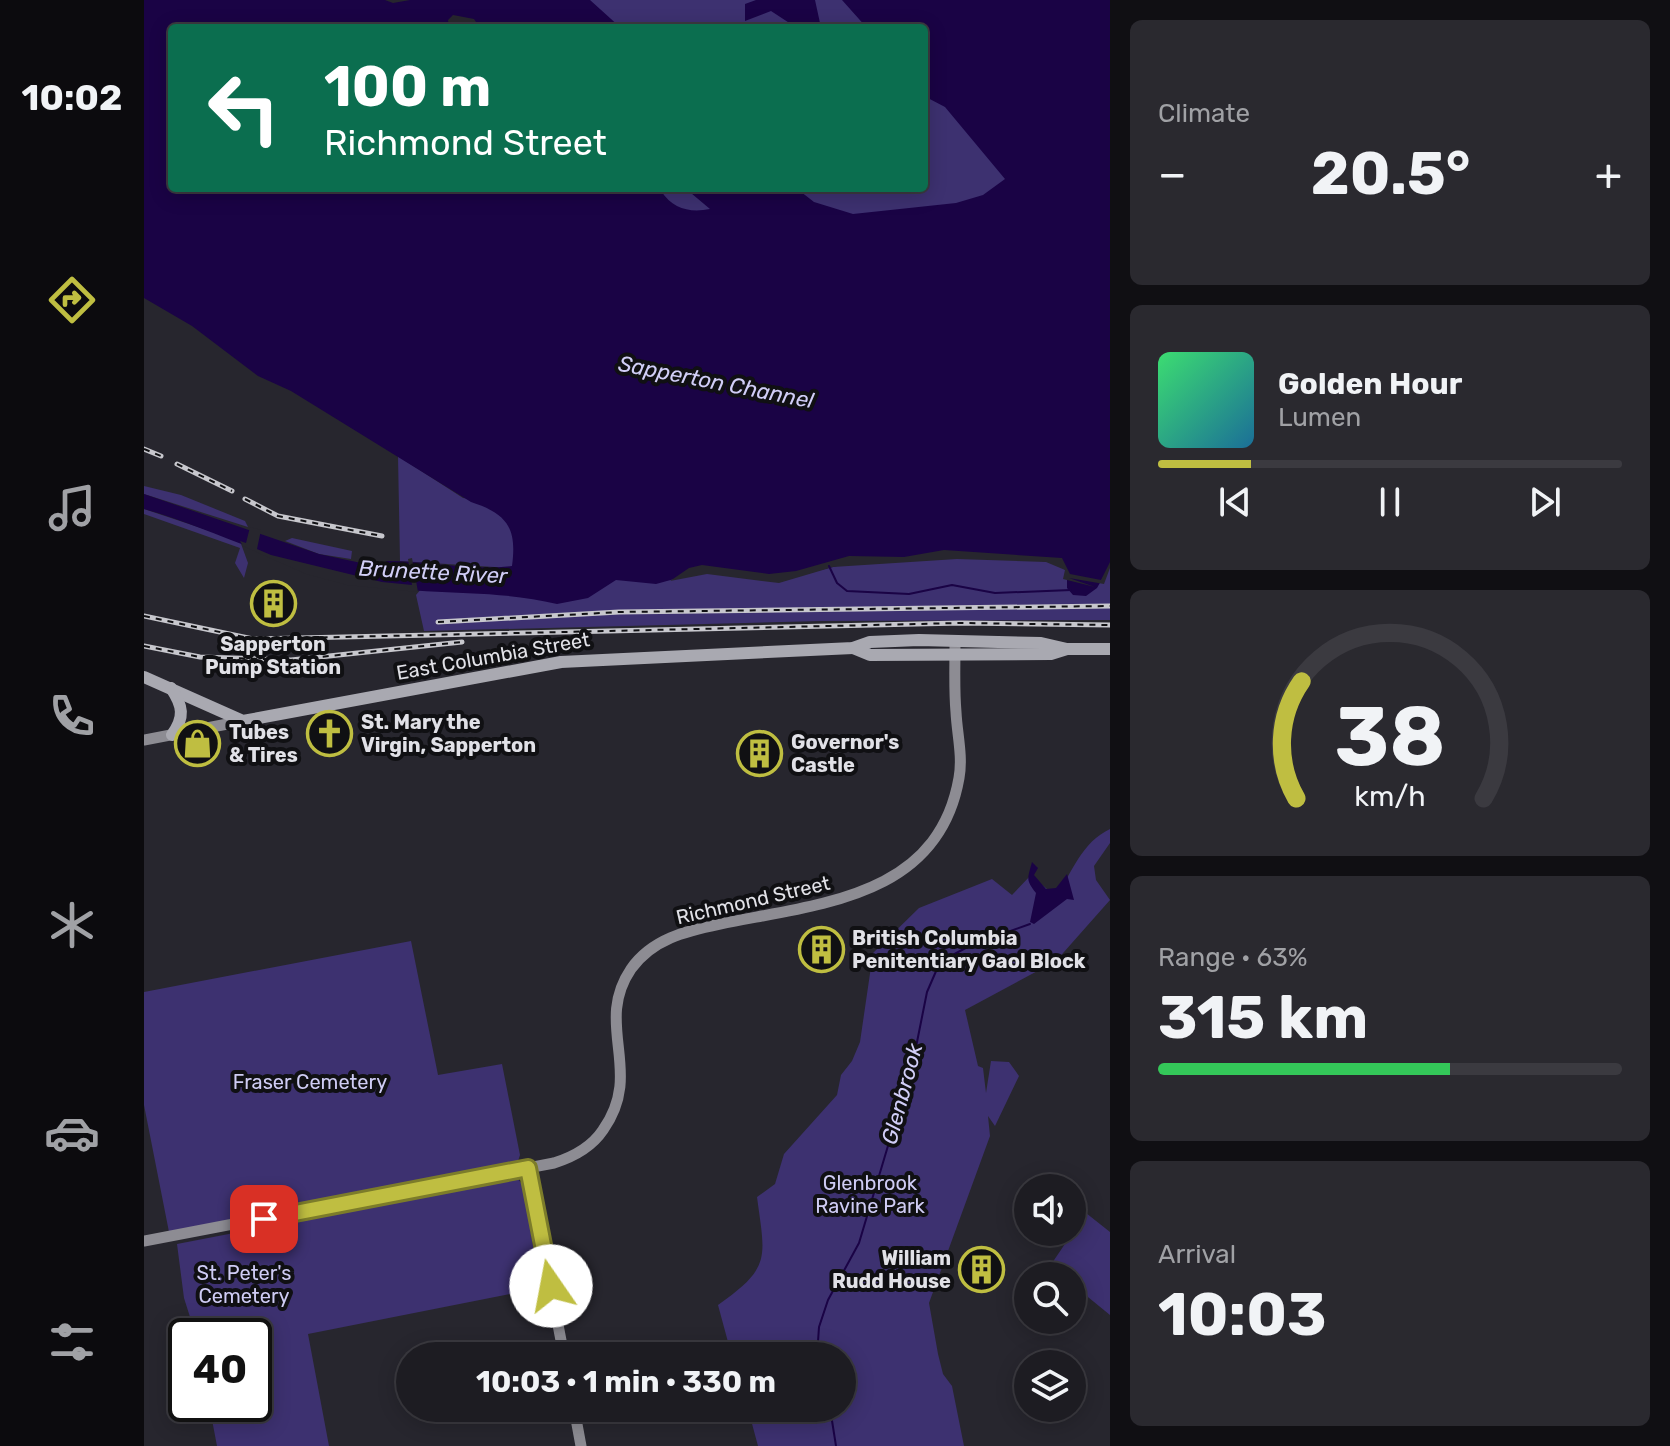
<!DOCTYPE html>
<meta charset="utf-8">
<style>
:root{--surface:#1d1c22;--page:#2a292f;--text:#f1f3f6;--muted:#a0a1a5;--line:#3b3a40;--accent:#bfbe41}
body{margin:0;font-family:Rubik,sans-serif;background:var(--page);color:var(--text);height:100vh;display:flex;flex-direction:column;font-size:30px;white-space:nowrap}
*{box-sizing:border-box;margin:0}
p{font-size:26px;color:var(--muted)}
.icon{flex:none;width:44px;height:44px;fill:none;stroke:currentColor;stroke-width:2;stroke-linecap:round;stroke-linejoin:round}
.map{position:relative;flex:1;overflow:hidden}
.panel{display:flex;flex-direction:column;gap:20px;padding:20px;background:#100f13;width:560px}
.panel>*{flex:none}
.guide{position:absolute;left:24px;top:24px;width:760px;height:168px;border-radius:8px;box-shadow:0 4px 20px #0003,0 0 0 2px var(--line);background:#0b6e4f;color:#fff;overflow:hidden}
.fabs{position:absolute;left:870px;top:1174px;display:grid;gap:16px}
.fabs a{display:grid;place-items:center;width:72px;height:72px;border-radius:50%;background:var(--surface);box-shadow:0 4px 20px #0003,0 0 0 2px var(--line);font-size:40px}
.speed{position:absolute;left:24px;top:1318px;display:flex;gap:16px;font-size:40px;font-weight:700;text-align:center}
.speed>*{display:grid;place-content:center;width:104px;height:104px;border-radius:50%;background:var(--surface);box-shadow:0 4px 20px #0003,0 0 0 2px var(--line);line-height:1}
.speed .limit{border:4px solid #111;border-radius:12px;background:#fff;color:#111}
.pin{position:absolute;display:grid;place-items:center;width:68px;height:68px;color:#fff;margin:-34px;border-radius:16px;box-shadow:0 4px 12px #0006}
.me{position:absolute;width:88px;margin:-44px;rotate:348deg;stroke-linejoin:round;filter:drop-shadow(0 0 6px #0008)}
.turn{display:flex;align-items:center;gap:28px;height:168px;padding:0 24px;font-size:36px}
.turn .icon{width:104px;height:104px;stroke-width:2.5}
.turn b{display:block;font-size:56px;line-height:68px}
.big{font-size:60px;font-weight:700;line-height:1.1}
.panel .card{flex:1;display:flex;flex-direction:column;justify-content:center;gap:12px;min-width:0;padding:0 28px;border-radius:12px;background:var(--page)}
.panel .dial{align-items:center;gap:0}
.dial svg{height:208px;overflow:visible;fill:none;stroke:var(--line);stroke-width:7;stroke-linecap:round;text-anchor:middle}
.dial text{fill:var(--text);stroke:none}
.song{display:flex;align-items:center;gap:24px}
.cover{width:96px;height:96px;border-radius:12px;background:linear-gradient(135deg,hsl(140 70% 55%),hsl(200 70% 35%))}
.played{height:8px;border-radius:4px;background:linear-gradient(90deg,var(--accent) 20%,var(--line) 20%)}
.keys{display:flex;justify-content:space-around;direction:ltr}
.heat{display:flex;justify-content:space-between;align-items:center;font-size:44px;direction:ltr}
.charge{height:12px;border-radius:6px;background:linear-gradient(90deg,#34c759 63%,var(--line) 0)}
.trip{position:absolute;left:252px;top:1342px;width:460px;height:80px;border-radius:40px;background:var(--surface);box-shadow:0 4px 20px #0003,0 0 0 2px var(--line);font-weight:700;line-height:80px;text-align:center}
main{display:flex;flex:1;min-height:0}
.tab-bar{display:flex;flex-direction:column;width:144px;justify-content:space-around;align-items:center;background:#0c0b0e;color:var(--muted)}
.tab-bar .icon{width:56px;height:56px}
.tab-bar .selected{color:var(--accent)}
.tab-bar b{font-size:36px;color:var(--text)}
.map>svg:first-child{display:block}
.green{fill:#3d3170}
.water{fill:#1a0345}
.pier{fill:#27262e}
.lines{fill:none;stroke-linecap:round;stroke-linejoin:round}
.stream{stroke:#1a0345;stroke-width:2}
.secondary{stroke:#8d8c93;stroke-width:11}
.primary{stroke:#a9a9b1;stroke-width:12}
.rail-casing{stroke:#c7c7cd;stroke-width:5}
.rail{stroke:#101013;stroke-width:2;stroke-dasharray:6;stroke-linecap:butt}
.route-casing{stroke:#7c7c2a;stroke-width:20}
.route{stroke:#bfbe41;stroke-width:14}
.labels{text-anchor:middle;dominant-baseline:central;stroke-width:8;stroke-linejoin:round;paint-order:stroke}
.poi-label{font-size:20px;font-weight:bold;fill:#e1e1e7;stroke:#101013;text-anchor:start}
.street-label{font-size:20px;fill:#e1e1e7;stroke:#101013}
.park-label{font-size:20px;fill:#cfccf4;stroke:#101013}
.water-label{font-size:22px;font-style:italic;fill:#d1cef7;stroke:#101013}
</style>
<main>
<nav class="tab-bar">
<b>10:02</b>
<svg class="icon selected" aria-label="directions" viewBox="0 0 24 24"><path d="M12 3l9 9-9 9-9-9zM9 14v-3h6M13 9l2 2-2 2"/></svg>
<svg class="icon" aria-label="music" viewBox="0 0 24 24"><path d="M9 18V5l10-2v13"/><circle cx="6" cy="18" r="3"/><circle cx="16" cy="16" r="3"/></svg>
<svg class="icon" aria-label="phone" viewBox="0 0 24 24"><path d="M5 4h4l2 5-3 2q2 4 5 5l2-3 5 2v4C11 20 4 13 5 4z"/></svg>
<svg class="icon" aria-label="climate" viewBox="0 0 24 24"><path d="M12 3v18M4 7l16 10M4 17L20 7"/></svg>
<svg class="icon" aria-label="car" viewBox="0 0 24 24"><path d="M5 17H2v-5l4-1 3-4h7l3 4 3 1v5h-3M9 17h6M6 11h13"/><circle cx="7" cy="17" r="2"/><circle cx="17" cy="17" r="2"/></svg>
<svg class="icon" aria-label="filters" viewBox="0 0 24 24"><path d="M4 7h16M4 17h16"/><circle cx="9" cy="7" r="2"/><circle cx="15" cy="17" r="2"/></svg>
</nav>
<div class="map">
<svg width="966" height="1446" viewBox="0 0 966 1446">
<rect width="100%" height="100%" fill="#27262e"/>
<g class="green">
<path d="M 425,0 L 716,0 L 746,28 L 458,28 Z"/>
<path d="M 780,61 L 882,189 L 707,227 L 637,188 L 780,188 Z"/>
<path d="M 458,188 L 564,188 L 592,229 Z"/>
<path d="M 254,456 L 319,498 L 353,502 L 398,570 L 256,561 Z"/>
<path d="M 0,486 L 37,495 L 101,521 L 104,527 L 0,494 Z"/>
<path d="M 0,509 L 96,541 L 104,563 L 100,578 L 91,563 L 96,548 L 0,514 Z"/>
<path d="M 148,538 L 208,551 L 207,559 L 175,554 L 141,541 Z"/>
<path d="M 796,556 L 914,562 L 951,587 L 966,565 L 966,620 L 677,621 L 280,631 L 272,595 L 278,588 L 262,584 L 396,583 Z"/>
<path d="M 966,829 L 966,843 L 950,866 L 952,880 L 966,900 L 912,961 L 821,1010 L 834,1066 L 839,1068 L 842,1093 L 847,1061 L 865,1062 L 875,1076 L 851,1126 L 844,1116 L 846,1136 L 785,1303 L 794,1354 L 799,1374 L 808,1386 L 820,1446 L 614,1446 L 607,1420 L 598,1408 L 698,1408 L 698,1356 L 582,1356 L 584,1342 L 574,1305 C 628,1267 621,1258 613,1197 L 631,1184 L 640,1154 L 693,1095 L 697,1075 L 708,1061 L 716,1042 L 729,953 L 775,908 L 848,879 L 868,895 L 887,875 L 912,897 C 928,872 938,842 966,829 Z"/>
<path d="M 267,941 L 294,1075 L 358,1064 L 376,1155 L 374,1161 L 25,1232 L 0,1105 L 0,992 Z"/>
<path d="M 373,1178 L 379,1185 L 396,1288 L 164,1334 L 185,1446 L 73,1446 L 65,1404 L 110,1404 L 110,1336 L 52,1336 L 40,1298 L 33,1244 Z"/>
<path d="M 942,1213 L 966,1232 L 966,1315 L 928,1284 L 928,1276 L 918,1276 L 906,1266 Z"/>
</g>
<g class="water">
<path d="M 0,0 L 241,0 L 249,3 L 266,0 L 446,0 L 477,28 L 336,28 L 330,19 L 309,15 L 304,20 L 305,28 L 28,28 L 28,188 L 527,188 L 517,191 C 529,209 546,213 566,209 L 541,188 L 652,188 L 670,202 L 709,214 L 812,203 L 839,195 L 861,179 L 801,107 L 780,96 L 780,28 L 723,28 L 698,0 L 966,0 L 966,565 L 953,588 L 942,596 L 929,595 L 923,588 L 923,572 L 914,562 L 831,557 L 714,561 L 643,578 L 563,570 L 512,584 L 472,580 L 444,598 L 413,604 C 346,587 268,598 201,580 C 132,562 69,529 0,509 L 0,494 L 175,554 L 236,567 L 243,561 C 285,561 326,571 368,566 C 373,529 364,514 327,502 L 147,391 L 114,376 L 48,326 L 0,298 Z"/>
<path d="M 612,0 L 671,0 L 676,23 L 682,28 L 653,28 L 627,11 L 601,21 L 601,4 Z"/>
<path d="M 888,862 L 894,868 L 890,875 L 902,889 L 912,888 L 923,874 L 930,900 L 923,899 L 890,924 L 886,922 L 892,893 C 881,879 884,878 888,862 Z"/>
</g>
<g class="pier">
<path d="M 106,527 L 117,530 L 113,549 L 127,555 L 238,582 L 268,585 L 264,559 L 268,558 L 274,592 L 203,585 L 162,574 L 99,546 L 96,541 L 102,543 Z"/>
<path d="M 800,550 L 918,558 L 926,574 L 957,580 L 966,562 L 966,568 L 960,584 L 925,578 L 951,587 L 919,579 L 921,570 L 902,562 L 813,559 L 689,567 L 635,583 L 563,574 L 526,581 L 545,568 L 558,565 L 625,574 L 652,571 L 705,556 L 760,557 Z"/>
</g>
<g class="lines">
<g class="stream">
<path d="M 685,566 L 693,583 L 703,591 L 765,594 L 808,585 L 851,593 L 927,590"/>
<path d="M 673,1356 L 675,1327 L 684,1300 L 715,1243 L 769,1062 L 783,992 L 796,962 L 827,945 L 886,924"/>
<path d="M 686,1408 L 692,1446"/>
</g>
<g class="secondary">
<path d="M 0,740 L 99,721"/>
<path d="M 384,1168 L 420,1356"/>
<path d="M 0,1241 L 410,1163 C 429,1157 447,1148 459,1130 C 501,1071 449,1025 487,969 C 508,939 542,931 576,924 C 674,904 794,898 815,778 C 819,756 813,734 812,712 C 810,690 811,667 811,645"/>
<path d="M 430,1408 L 437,1446"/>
</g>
<g class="primary">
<path d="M 709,648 L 726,655 L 907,654 L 923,649"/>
<path d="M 0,677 L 99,721 L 417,662 L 709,648 L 726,642 L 775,640 L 897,643 L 923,649 L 966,649"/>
<path d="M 27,688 C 39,706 41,717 28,735"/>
</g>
<defs>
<g id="rail">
<path d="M 0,449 L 17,456"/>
<path d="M 33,464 L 88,491"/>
<path d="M 101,499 L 134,516 L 238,536"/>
<path d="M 0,616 L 109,639 L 817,623 L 966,625"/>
<path d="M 294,622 L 475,612 L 966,606"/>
<path d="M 0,646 L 56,657 L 147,660 L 318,642"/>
</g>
</defs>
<use href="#rail" class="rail-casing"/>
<use href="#rail" class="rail"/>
</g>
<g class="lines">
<defs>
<path id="route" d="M 120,1219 L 384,1168 L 407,1286"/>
</defs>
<use href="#route" class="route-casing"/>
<use href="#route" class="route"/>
</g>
<defs>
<symbol id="building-ring" viewBox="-11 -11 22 22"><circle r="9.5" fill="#101013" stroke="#bfbe41" stroke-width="1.5"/><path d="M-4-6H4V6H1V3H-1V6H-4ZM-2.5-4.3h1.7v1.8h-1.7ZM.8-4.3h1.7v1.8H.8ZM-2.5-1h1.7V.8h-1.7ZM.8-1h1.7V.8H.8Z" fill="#bfbe41"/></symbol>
<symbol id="church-ring" viewBox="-11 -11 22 22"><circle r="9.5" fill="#101013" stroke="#bfbe41" stroke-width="1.5"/><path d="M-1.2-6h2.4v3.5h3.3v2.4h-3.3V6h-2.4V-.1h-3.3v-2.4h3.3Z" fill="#bfbe41"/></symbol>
<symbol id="shop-ring" viewBox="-11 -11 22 22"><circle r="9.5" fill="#101013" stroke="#bfbe41" stroke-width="1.5"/><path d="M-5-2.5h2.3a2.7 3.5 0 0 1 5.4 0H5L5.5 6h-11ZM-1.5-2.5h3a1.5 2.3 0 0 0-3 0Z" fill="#bfbe41"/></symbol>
</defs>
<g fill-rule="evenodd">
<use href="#building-ring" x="104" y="578" width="51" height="51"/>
<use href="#church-ring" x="160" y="708" width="51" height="51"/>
<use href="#shop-ring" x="28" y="718" width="51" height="51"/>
<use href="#building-ring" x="590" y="728" width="51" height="51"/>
<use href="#building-ring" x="652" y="924" width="51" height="51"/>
<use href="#building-ring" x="812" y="1244" width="51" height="51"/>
</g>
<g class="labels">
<g class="poi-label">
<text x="129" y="644" text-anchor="middle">Sapperton<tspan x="129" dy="23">Pump Station</tspan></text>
<text x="217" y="722">St. Mary the<tspan x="217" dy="23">Virgin, Sapperton</tspan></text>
<text x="85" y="732">Tubes<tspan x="85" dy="23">&amp; Tires</tspan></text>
<text x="647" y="742">Governor's<tspan x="647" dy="23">Castle</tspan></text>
<text x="708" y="938">British Columbia<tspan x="708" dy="23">Penitentiary Gaol Block</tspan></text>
<text x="807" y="1258" text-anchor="end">William<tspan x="807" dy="23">Rudd House</tspan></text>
</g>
<g class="street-label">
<text transform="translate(349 656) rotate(-10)">East Columbia Street</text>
<text transform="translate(609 900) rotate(-13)">Richmond Street</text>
</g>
<g class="park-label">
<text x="166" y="1082">Fraser Cemetery</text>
<text x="726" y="1183">Glenbrook<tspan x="726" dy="23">Ravine Park</tspan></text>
<text x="100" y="1273">St. Peter's<tspan x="100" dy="23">Cemetery</tspan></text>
</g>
<g class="water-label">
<text transform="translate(572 382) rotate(11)">Sapperton Channel</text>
<text transform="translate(289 572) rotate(3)">Brunette River</text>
<text transform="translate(758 1094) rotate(-75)">Glenbrook</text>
</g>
</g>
</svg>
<div class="fabs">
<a><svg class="icon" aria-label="sound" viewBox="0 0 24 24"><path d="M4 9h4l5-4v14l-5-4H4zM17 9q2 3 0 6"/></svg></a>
<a><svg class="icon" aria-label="search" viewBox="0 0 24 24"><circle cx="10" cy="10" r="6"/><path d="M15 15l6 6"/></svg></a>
<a><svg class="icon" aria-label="layers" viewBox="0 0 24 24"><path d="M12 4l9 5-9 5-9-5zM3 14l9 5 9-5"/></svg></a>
</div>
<div class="speed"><div class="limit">40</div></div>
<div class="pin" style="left:120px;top:1219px;background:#d93025"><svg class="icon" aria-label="arrive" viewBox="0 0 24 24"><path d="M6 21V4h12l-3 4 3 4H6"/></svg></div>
<svg class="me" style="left:407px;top:1286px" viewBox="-20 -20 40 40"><circle r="19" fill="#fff"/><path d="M0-13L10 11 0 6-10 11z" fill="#bfbe41"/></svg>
<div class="trip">10:03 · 1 min · 330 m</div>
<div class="guide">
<div class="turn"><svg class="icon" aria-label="left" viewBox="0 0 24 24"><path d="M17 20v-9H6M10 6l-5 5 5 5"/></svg><div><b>100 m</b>Richmond Street</div></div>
</div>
</div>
<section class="panel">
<div class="card"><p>Climate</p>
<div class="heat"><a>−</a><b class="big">20.5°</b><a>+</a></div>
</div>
<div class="card">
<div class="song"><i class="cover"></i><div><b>Golden Hour</b><p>Lumen</p></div></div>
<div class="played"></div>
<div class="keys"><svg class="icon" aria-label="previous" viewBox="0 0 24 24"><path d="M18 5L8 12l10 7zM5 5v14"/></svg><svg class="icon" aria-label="pause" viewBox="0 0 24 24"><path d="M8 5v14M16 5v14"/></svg><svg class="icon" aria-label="next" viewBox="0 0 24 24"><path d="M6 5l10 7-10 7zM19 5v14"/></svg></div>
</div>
<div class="card dial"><svg viewBox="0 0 100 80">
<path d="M14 69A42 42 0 1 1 86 69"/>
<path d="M14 69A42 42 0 0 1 16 24" stroke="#bfbe41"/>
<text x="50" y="56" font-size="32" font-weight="700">38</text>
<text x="50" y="72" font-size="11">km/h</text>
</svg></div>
<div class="card"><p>Range · 63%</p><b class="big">315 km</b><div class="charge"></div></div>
<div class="card"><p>Arrival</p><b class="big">10:03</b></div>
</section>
</main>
